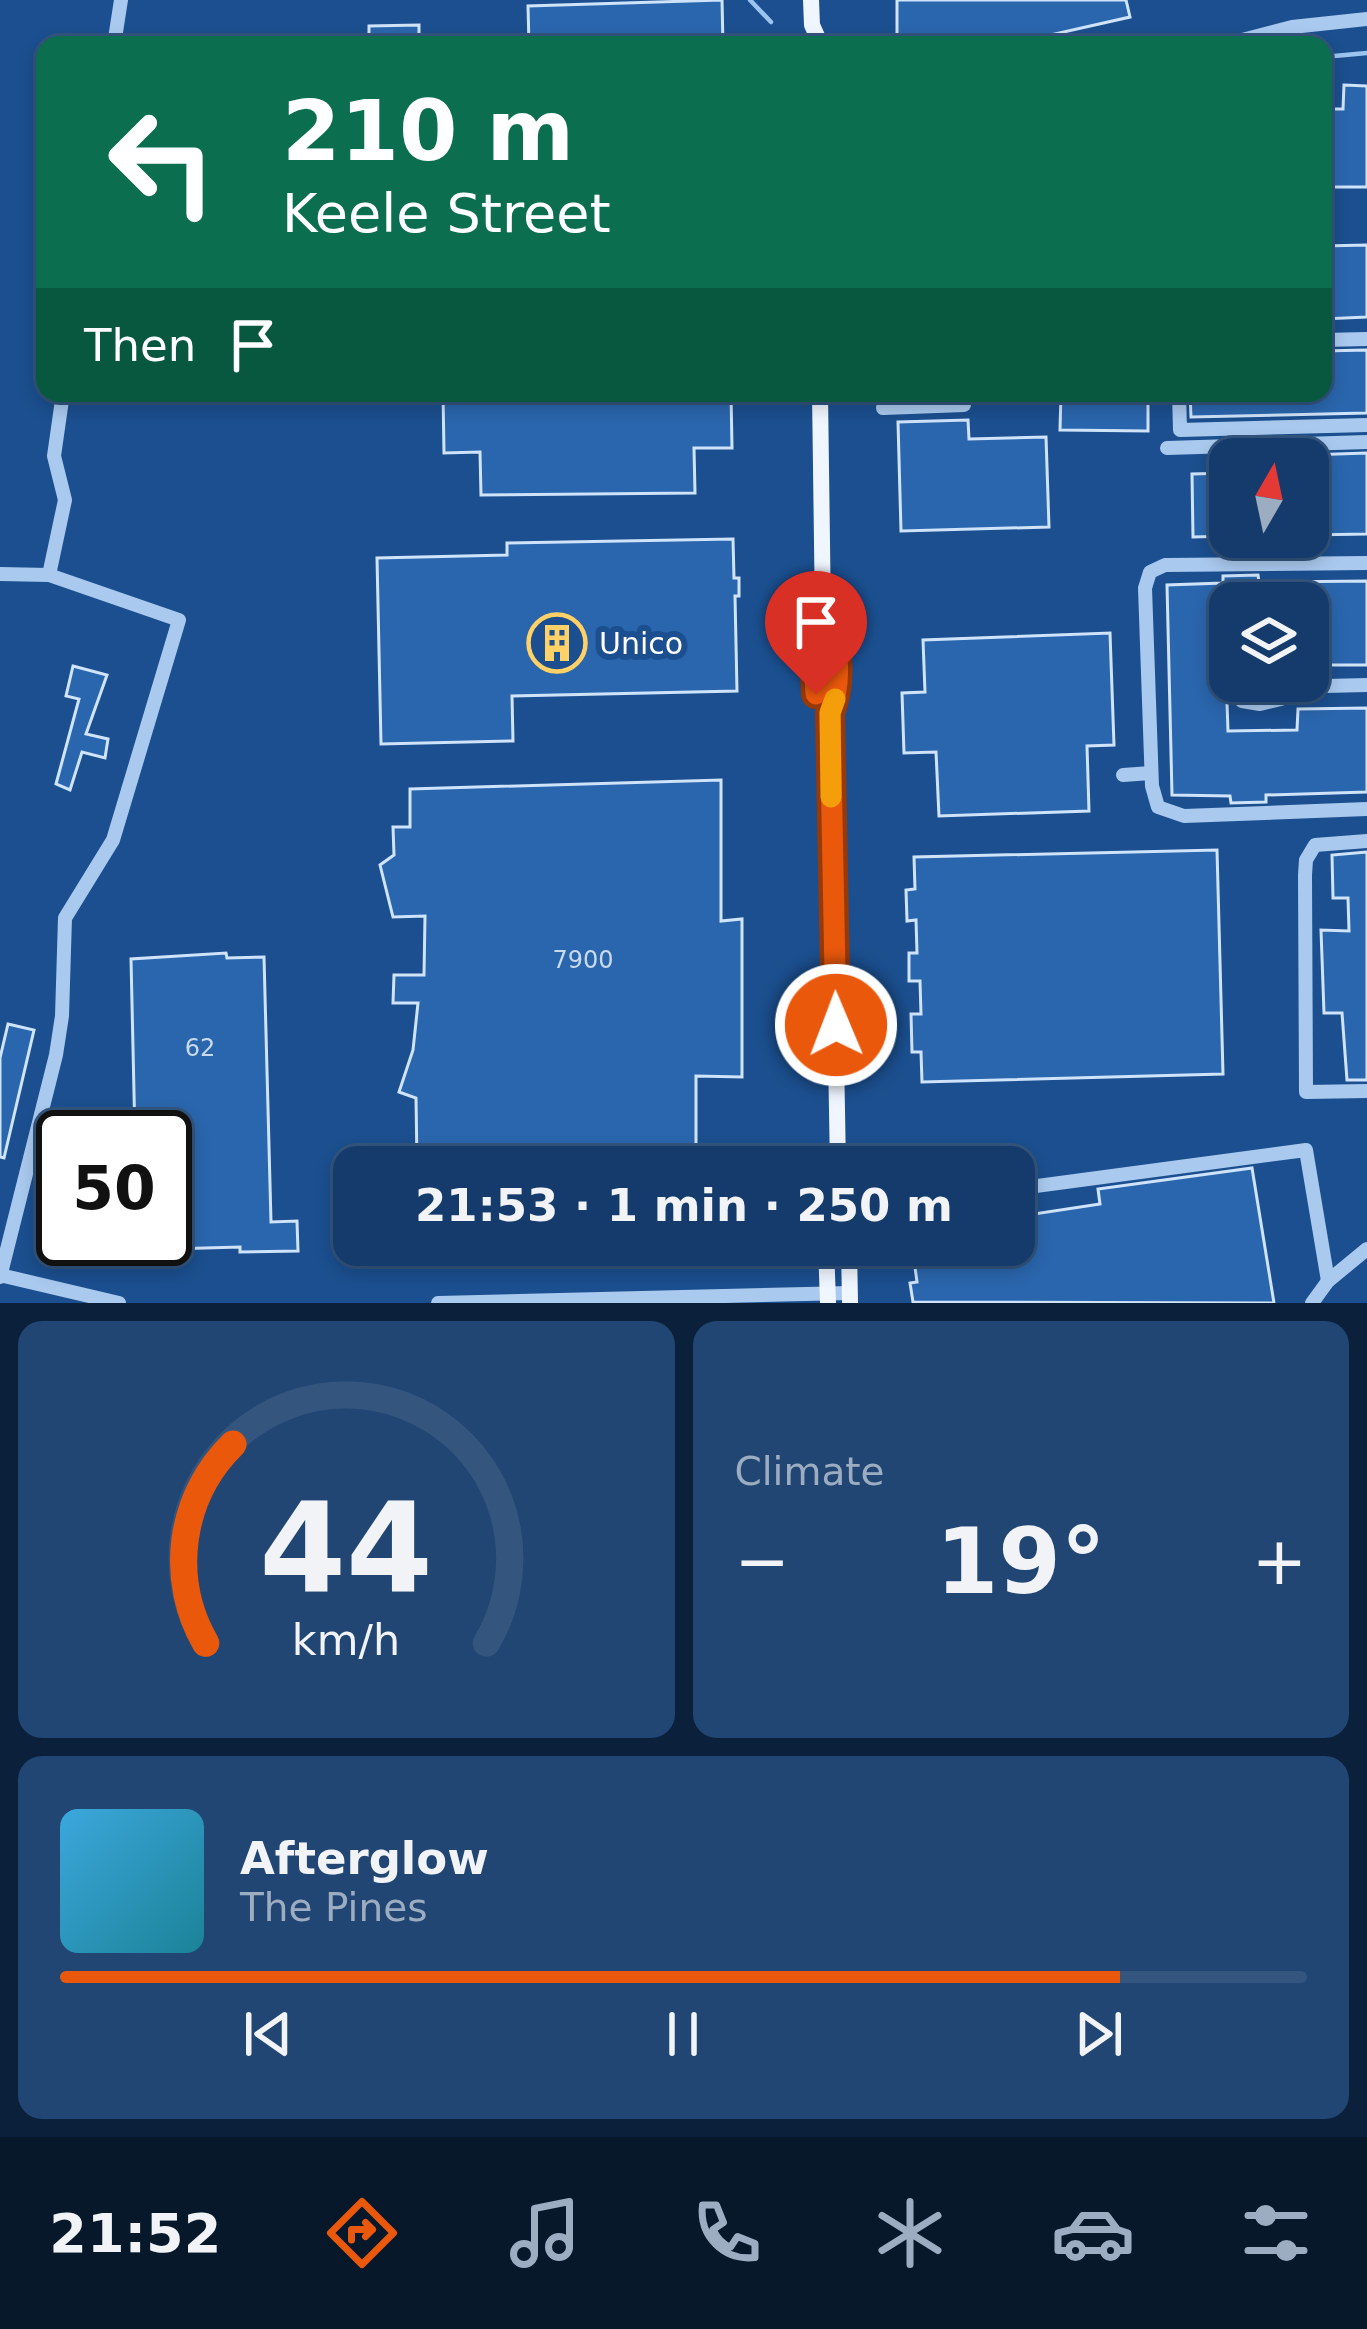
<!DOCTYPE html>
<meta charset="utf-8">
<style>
:root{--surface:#143b6b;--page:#214673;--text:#f1f3f6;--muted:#9dadc1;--line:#33557e;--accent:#ea580c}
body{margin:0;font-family:"DejaVu Sans",sans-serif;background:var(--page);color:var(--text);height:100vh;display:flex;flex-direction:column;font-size:45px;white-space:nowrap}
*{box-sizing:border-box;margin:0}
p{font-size:39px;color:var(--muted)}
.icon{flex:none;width:66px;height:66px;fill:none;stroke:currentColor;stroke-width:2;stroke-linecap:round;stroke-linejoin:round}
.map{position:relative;height:1303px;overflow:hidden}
.panel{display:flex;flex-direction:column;gap:18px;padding:18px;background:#0b203b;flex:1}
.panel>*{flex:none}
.hud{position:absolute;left:36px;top:36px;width:1296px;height:366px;border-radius:24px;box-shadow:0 6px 18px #0003,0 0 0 3px var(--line);background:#0b6e4f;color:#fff;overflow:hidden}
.needle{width:78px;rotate:9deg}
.buttons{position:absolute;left:1209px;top:438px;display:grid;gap:24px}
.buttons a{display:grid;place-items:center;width:120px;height:120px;border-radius:24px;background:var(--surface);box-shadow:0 6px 18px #0003,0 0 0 3px var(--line);font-size:60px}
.speed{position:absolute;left:36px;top:1110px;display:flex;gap:24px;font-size:60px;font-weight:700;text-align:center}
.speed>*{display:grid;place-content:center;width:156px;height:156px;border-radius:50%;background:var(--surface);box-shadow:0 6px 18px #0003,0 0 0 3px var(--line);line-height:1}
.speed .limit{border:6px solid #111;border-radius:18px;background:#fff;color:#111}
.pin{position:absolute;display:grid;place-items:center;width:102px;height:102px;color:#fff;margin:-123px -51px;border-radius:50% 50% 50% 0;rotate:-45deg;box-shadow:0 0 12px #0007}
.pin .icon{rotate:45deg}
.me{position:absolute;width:132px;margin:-66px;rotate:359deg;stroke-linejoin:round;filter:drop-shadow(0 0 9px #0008)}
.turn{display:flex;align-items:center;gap:42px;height:252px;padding:0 48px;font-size:54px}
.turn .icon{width:156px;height:156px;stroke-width:2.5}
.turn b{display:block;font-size:84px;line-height:102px}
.then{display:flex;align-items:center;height:114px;padding:0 48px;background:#0003;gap:24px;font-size:45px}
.big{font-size:90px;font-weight:600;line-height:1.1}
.panel .tile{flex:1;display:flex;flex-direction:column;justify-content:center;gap:18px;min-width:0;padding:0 42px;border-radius:24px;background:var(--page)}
.panel .dial{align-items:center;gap:0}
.dial svg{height:312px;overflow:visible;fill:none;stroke:var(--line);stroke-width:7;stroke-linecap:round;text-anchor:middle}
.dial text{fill:var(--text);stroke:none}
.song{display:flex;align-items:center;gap:36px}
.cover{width:144px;height:144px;border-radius:18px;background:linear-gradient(135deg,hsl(200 70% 55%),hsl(190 70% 35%))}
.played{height:12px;border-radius:6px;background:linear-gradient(90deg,var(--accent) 85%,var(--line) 85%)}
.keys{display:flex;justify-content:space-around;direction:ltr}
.heat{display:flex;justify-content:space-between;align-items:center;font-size:66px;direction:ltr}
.panel .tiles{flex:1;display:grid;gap:18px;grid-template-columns:1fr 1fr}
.tile:last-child{grid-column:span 2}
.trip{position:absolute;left:333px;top:1146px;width:702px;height:120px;border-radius:24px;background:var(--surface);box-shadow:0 6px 18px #0003,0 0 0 3px var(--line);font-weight:600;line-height:120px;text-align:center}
.tab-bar{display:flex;height:192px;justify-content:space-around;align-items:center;background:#08182b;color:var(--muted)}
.tab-bar .icon{width:84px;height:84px}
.tab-bar .current{color:var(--accent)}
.tab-bar b{font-size:54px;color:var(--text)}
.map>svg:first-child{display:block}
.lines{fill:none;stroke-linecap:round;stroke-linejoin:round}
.stream{stroke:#9cc4f0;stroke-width:4.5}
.building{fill:#2a66ad;stroke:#cfe3fa;stroke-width:3}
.minor{stroke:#a9c9ee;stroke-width:14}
.major{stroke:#f0f6ff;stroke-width:16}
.route-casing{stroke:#983908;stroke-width:30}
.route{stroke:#ea580c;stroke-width:21}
.slow{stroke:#f59e0b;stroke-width:21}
.labels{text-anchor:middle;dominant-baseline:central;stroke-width:12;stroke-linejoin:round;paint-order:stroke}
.number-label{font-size:24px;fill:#cad9ea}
.poi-label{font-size:30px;fill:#fff;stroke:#1b4f8f;text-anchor:start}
</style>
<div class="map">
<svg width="1367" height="1303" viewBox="0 0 1367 1303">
<rect width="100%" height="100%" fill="#1b4f8f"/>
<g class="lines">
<g class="stream">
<path d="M 750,0 L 771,22"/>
<path d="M 1323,57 L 1367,53"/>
</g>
</g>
<g class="building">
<path d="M 722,0 L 723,45 L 529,45 L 528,6 Z"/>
<path d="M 897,0 L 1126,0 L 1130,17 L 1006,45 L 897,45 Z"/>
<path d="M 419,25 L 419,45 L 369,45 L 369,26 Z"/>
<path d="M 1344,85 L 1367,86 L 1367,187 L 1323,187 L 1323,109 L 1343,109 Z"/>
<path d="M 1367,245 L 1367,317 L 1323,319 L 1323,246 Z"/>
<path d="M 1367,350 L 1367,413 L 1191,417 L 1190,393 L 1323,393 L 1323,351 Z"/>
<path d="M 443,393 L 731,393 L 732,448 L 694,448 L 695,493 L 481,495 L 480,452 L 444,453 Z"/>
<path d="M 1061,393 L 1148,393 L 1148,431 L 1060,430 Z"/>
<path d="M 968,420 L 969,439 L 1046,437 L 1049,527 L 901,531 L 898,422 Z"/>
<path d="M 1367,453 L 1367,534 L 1308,535 L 1308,455 Z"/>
<path d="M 1230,473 L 1230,536 L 1193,537 L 1192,474 Z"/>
<path d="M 733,539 L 734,578 L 739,578 L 739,596 L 735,596 L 737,691 L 512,696 L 513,741 L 381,744 L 377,558 L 507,555 L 507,543 Z"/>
<path d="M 1258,575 L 1259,582 L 1367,581 L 1367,665 L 1308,665 L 1308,603 L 1230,603 L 1230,646 L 1225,647 L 1228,731 L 1297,730 L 1298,709 L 1367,708 L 1367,792 L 1266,795 L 1266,802 L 1231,803 L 1230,796 L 1172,795 L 1167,585 L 1223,583 L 1223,576 Z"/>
<path d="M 1110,633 L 1114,745 L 1087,746 L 1089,811 L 939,816 L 936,752 L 904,753 L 902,693 L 925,692 L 923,640 Z"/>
<path d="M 73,666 L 107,675 L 86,734 L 108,739 L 105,758 L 82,752 L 70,790 L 56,784 L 79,699 L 66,696 Z"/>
<path d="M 721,780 L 721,921 L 742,919 L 742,1077 L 696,1076 L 696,1162 L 417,1164 L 416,1098 L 399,1092 L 413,1050 L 418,1003 L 393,1003 L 394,975 L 424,975 L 425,916 L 393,917 L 380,865 L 394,855 L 393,827 L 410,827 L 410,789 Z"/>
<path d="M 1217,850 L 1223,1074 L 922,1082 L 921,1052 L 912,1052 L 911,1014 L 921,1014 L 920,981 L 909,981 L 909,953 L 917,953 L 916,920 L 907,921 L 906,890 L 915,889 L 914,857 Z"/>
<path d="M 1367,852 L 1367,1080 L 1347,1080 L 1342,1013 L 1324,1013 L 1321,930 L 1349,931 L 1348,898 L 1333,898 L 1332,855 Z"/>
<path d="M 226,953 L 227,958 L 264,957 L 271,1222 L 297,1221 L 298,1251 L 240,1252 L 240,1247 L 170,1249 L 170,1254 L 140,1254 L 140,1239 L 165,1239 L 165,1137 L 135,1137 L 131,959 Z"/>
<path d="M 8,1024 L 34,1030 L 4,1158 L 0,1157 L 0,1058 Z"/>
<path d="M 1252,1168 L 1274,1303 L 913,1302 L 910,1283 L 917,1282 L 914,1260 L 938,1256 L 937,1245 L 1014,1245 L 1014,1217 L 1100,1204 L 1098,1189 Z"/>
</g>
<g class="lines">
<g class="minor">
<path d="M 114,45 L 121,0"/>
<path d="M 1223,45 L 1292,27 L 1367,19"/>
<path d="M 1323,340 L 1367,339"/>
<path d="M 1179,393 L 1180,430 L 1367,425"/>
<path d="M 883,408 L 964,405"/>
<path d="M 1167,448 L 1367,442"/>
<path d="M 1367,563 L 1165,565 L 1150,572 L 1145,588 L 1152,786 L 1158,807 L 1184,816 L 1367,809"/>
<path d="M 0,574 L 49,575 L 179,620 L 113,840 L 65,918 L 62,1016 L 56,1055 L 0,1277"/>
<path d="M 49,575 L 65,500 L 54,456 L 63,393"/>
<path d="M 1236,681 L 1237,696 L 1242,701 L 1260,704 L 1281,699 L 1283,681"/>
<path d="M 1284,687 L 1367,685"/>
<path d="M 1123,775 L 1151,773"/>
<path d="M 1367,841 L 1315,845 L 1306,860 L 1305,875 L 1306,1092 L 1367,1091"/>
<path d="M 1014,1189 L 1306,1150 L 1328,1281"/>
<path d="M 0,1275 L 119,1303"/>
<path d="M 438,1303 L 849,1293"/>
<path d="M 1312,1303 L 1328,1281 L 1367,1249"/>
</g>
<g class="major">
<path d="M 811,0 L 812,25 L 821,45"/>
<path d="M 820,393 L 823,617 C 807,647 811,686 830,713"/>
<path d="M 823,617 C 841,643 842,683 830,713 L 838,1167"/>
<path d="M 826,1245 L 828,1303"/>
<path d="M 849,1245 L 850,1303"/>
</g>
</g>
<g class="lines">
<defs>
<path id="route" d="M 816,694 L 813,636 L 823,617 C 841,643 841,684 830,713 L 836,1025"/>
</defs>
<use href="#route" class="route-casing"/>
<use href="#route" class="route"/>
<path class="slow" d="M 831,797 L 830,713 L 835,699"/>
</g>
<defs>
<symbol id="building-ring" viewBox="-11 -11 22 22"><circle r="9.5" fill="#1b4f8f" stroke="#ffd166" stroke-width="1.5"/><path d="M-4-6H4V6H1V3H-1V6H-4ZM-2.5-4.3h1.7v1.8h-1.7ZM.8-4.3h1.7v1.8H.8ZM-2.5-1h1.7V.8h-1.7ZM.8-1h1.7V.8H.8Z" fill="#ffd166"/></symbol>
</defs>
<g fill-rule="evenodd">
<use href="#building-ring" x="524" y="610" width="66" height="66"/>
</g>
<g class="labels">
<g class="number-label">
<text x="583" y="960">7900</text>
<text x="200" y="1048">62</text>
</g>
<g class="poi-label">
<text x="599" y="643">Unico</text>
</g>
</g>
</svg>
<div class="buttons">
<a><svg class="needle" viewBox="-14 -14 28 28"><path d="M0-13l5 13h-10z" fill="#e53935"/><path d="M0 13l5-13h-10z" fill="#9dadc1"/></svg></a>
<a><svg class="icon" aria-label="layers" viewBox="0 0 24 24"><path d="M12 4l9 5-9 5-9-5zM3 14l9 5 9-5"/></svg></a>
</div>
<div class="speed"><div class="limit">50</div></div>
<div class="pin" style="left:816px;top:694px;background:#d93025"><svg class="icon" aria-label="arrive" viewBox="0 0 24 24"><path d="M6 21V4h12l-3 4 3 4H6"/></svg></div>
<svg class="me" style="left:836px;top:1025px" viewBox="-20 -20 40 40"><circle r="17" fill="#ea580c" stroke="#fff" stroke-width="3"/><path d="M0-11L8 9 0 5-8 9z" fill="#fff"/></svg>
<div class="trip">21:53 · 1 min · 250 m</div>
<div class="hud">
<div class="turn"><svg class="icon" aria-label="left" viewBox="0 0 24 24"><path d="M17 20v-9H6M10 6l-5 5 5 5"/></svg><div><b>210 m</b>Keele Street</div></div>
<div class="then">Then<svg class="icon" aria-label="arrive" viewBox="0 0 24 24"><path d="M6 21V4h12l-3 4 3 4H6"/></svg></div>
</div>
</div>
<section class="panel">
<div class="tiles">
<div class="tile dial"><svg viewBox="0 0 100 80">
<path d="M14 69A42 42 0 1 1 86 69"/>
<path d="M14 69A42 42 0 0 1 21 18" stroke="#ea580c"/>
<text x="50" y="56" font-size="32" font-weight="700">44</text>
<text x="50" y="72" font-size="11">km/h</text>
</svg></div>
<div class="tile"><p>Climate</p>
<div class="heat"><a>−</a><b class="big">19°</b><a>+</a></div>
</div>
<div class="tile">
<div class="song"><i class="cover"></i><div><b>Afterglow</b><p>The Pines</p></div></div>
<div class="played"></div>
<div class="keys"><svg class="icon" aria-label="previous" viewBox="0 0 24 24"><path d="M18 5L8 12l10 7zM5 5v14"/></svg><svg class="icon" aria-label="pause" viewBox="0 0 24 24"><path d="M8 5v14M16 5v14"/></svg><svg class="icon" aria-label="next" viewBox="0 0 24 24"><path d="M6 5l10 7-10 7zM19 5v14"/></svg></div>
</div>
</div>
</section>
<nav class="tab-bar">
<b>21:52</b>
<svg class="icon current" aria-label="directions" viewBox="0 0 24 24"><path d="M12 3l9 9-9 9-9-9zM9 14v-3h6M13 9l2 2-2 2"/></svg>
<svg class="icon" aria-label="music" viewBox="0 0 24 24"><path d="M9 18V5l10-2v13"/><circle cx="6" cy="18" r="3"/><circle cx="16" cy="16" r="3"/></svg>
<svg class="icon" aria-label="phone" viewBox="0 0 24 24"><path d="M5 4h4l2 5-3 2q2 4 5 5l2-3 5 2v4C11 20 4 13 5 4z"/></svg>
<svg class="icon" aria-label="climate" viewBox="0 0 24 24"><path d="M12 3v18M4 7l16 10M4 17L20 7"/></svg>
<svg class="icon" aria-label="car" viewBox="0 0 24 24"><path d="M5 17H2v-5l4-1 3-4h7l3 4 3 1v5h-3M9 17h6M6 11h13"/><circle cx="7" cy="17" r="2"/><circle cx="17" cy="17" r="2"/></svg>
<svg class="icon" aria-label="filters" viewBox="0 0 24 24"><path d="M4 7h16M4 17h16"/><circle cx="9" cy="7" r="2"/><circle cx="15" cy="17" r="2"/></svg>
</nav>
